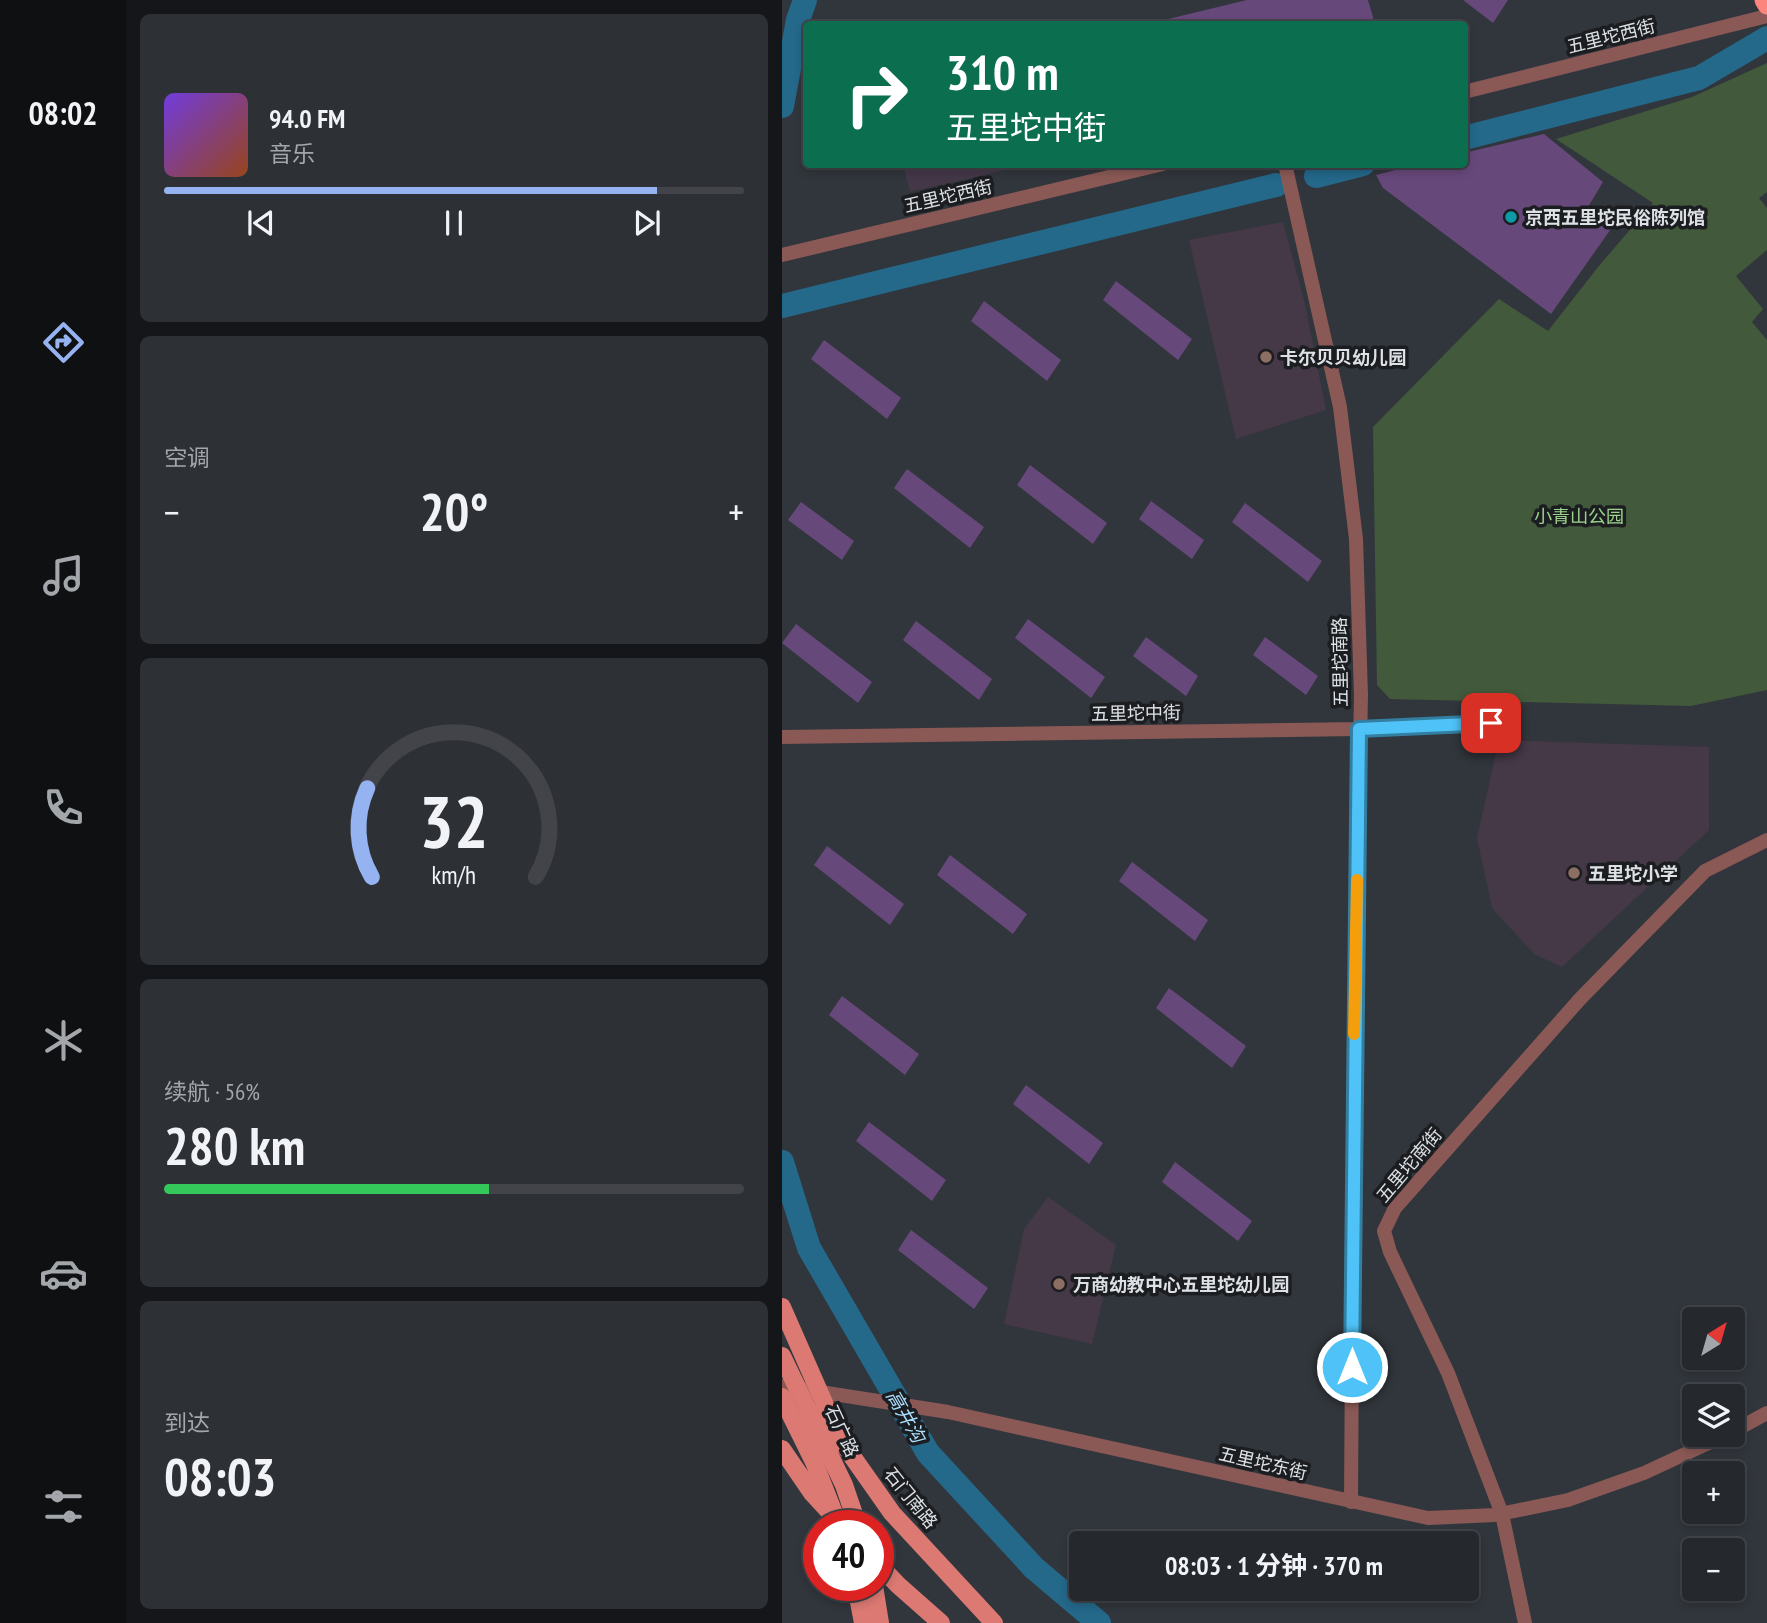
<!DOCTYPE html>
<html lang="zh">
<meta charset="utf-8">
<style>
:root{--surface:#25282d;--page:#2d3035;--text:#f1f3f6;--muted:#a3a6aa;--line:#424449;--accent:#95b2f1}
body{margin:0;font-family:"PT Sans Narrow","Noto Sans SC",sans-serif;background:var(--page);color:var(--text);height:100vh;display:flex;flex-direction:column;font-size:26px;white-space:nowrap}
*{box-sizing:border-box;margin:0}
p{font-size:23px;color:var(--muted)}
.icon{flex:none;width:38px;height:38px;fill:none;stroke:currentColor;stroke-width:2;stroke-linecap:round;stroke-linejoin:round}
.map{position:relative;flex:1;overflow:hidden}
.panel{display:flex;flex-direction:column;gap:14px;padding:14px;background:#141619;width:656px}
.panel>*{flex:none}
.top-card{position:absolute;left:21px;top:21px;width:665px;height:147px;border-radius:7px;box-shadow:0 4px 10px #0003,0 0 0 2px var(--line);background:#0b6e4f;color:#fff;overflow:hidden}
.needle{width:46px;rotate:37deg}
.controls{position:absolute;left:900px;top:1307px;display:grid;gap:14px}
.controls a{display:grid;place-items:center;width:63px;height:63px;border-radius:7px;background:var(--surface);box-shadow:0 4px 10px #0003,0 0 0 2px var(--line);font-size:35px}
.speed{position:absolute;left:21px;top:1510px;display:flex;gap:14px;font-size:35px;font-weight:700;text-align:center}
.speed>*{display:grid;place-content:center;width:91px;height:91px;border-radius:50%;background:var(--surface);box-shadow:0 4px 10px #0003,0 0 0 2px var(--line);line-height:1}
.speed .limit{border:10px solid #d22;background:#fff;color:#111}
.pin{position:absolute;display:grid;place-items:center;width:60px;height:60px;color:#fff;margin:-30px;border-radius:14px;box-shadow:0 4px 10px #0006}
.me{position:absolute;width:77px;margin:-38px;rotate:0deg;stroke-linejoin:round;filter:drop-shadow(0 0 5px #0008)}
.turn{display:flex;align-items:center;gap:24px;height:147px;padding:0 28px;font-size:32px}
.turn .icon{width:91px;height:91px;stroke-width:2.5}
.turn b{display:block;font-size:49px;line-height:60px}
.big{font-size:52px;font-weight:700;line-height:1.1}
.panel .tile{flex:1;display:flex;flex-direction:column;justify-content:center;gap:10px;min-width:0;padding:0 24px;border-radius:10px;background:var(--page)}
.panel .dial{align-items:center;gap:0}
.dial svg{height:182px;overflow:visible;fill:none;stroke:var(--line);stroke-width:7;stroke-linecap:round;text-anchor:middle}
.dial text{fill:var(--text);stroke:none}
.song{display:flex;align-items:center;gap:21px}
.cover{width:84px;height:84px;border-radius:10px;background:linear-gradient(135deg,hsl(260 70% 55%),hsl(20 70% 35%))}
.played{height:7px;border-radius:4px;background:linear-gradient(90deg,var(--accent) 85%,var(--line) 85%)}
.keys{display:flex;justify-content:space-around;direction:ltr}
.heat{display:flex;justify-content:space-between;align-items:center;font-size:38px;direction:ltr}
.charge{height:10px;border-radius:5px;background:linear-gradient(90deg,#34c759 56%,var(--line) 0)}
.trip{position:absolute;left:287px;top:1531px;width:410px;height:70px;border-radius:7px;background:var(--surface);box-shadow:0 4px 10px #0003,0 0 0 2px var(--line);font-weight:700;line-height:70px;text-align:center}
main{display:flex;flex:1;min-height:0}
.menu{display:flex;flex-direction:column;width:126px;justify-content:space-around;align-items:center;background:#0f1012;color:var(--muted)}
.menu .icon{width:49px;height:49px}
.menu .selected{color:var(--accent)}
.menu b{font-size:32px;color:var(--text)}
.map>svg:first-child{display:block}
.industrial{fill:#443848}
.education{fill:#453847}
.green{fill:#42593b}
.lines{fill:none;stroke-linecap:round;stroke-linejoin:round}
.river{stroke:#24688a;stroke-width:24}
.building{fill:#67487a}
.minor{stroke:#8a5955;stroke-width:14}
.major{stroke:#dc7973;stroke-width:18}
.highway{stroke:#fc857e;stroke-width:19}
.major-bridge{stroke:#dc7973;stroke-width:18}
.route-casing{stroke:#337fa1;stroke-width:18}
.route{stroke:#4fc3f7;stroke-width:12}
.slow{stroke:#f59e0b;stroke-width:12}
.culture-dot{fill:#0f9aa8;stroke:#1b1d20;stroke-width:2.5}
.education-dot{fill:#8d6e63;stroke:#1b1d20;stroke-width:2.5}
.labels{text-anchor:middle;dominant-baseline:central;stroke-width:7;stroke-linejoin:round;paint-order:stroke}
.street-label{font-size:18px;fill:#dde1e5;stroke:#1b1d20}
.poi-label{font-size:18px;font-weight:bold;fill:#dde1e5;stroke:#1b1d20;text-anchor:start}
.park-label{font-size:18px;fill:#9cd48b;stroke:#1b1d20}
.water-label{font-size:19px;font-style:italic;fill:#aadffe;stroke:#1b1d20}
</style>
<main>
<nav class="menu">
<b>08:02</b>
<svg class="icon selected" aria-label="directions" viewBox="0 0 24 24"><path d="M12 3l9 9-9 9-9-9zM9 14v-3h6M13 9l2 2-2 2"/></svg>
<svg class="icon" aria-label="music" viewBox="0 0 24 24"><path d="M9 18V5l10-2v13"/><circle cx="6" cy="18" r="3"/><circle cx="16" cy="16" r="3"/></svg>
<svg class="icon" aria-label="phone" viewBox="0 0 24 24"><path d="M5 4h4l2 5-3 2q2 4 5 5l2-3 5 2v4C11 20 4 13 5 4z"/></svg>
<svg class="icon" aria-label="climate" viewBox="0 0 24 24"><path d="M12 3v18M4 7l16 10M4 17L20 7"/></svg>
<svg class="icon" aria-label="car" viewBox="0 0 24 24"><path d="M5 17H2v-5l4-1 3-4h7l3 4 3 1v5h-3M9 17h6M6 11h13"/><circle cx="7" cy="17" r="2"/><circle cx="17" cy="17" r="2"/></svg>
<svg class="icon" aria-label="filters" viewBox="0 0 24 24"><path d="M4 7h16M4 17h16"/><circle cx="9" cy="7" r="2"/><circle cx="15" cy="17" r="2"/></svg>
</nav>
<section class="panel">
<div class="tile">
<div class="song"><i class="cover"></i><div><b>94.0 FM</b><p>音乐</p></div></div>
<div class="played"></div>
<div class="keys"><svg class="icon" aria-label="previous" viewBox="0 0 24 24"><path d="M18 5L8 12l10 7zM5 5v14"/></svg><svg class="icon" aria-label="pause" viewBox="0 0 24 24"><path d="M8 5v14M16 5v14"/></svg><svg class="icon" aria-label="next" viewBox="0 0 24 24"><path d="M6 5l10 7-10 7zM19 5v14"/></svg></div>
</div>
<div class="tile"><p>空调</p>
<div class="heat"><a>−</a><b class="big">20°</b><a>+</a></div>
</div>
<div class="tile dial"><svg viewBox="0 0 100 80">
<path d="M14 69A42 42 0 1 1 86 69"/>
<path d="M14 69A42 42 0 0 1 12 30" stroke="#95b2f1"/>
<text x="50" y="56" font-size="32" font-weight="700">32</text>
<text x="50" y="72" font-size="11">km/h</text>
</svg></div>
<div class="tile"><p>续航 · 56%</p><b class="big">280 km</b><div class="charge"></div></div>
<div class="tile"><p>到达</p><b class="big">08:03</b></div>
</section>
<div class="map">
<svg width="985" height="1623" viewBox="0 0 985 1623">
<rect width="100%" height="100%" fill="#31363c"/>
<path class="industrial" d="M 121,164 L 245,164 L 245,165 L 128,192 Z"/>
<g class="education">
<path d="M 501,222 L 523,304 L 544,410 L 454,439 L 407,240 Z"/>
<path d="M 717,740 L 927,747 L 927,830 L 780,967 L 752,954 L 710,908 L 695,838 Z"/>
<path d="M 266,1197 L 334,1245 L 310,1344 L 222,1324 L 242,1229 Z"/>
</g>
<path class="green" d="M 985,63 L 985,192 L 977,198 L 985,208 L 985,250 L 954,276 L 981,309 L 970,322 L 985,340 L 985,690 L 909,706 L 608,699 L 595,685 L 591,427 L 717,299 L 766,331 L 816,267 L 871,203 L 774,139 L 910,97 Z"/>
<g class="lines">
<g class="river">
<path d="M 0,106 L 16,20 L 23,0"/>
<path d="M 682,138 L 917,78 L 985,38"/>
<path d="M 534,176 L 581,164"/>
<path d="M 0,306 L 494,185"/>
<path d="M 0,1162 L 27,1248 L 146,1453 L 252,1568 L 317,1623"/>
</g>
</g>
<g class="building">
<path d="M 465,0 L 586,0 L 593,24 L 382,24 L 382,20 Z"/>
<path d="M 681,0 L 726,0 L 711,23 Z"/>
<path d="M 762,134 L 821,182 L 806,207 L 831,226 L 769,314 L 601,188 L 594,175 L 637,164 L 682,164 L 682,153 Z"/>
<path d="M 334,281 L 410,339 L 396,360 L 321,300 Z"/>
<path d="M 202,301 L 279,360 L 265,381 L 189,321 Z"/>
<path d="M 42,340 L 119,398 L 105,419 L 29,359 Z"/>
<path d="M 248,465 L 325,523 L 311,544 L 235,485 Z"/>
<path d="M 125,469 L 202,527 L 188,548 L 112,488 Z"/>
<path d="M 369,501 L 422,540 L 410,559 L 357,519 Z"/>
<path d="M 19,502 L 72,541 L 60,560 L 6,520 Z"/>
<path d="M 463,503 L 540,561 L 526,582 L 450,522 Z"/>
<path d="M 246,619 L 323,677 L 309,698 L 233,638 Z"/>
<path d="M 134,621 L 210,679 L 197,700 L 121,640 Z"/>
<path d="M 14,624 L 90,682 L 76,703 L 0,643 Z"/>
<path d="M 364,637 L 416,676 L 404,696 L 351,656 Z"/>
<path d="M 483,637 L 536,676 L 524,695 L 471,655 Z"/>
<path d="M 45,846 L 122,904 L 108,925 L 32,865 Z"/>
<path d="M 168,855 L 245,914 L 231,934 L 155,875 Z"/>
<path d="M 350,862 L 426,920 L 413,941 L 337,881 Z"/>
<path d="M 387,988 L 464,1046 L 450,1068 L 374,1008 Z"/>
<path d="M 60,996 L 137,1054 L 123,1075 L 47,1015 Z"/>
<path d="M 244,1085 L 321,1143 L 307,1164 L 231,1104 Z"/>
<path d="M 87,1122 L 164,1180 L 150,1201 L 74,1141 Z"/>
<path d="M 393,1162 L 470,1221 L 456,1241 L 380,1182 Z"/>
<path d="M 129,1230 L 206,1288 L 192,1309 L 116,1250 Z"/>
</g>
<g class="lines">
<g class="minor">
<path d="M 682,92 L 985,16"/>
<path d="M 503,164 L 558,407 L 574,539 L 579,695 L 572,1044 L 569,1502"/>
<path d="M 0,255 L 381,164"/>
<path d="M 0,737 L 577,729 L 709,723"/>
<path d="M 0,1386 L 166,1412 L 646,1518 L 713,1515 L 786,1500 L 862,1473 L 944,1435"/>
<path d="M 950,1432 L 985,1413"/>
<path d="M 743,1623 L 720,1514 L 666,1373 L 608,1252 L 602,1231 L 613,1208 L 798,999 L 923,871 L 985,840"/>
</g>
<g class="major">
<path d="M 0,1307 L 58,1439 L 110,1513 L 212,1623"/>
<path d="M 0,1449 L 30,1493 L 53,1518"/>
<path d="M 96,1564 L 116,1585 L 159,1623"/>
<path d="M 74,1586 L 81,1623"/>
<path d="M 92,1586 L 98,1623"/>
</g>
<path class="highway" d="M 982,0 L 985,5"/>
<g class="major-bridge">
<path d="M 0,1356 L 62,1485 L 76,1526"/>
<path d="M 0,1397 L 32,1462 L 57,1526"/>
</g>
</g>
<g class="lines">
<defs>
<path id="route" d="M 570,1367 L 577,729 L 709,723"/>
</defs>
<use href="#route" class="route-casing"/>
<use href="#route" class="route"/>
<path class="slow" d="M 572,1034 L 575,880"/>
</g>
<circle class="culture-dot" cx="729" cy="217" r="7"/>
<g class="education-dot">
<circle cx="484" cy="357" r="7"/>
<circle cx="792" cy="873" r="7"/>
<circle cx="277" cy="1284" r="7"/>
</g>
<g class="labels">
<g class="street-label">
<text transform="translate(829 36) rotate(-14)">五里坨西街</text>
<text transform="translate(166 196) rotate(-13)">五里坨西街</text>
<text transform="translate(558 662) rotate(-91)">五里坨南路</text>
<text transform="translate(354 713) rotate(-1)">五里坨中街</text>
<text transform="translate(627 1165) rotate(-50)">五里坨南街</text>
<text transform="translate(60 1431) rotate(65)">石广路</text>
<text transform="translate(481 1463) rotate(13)">五里坨东街</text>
<text transform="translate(129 1498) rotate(51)">石门南路</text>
</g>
<g class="poi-label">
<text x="743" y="217">京西五里坨民俗陈列馆</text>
<text x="498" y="357">卡尔贝贝幼儿园</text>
<text x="806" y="873">五里坨小学</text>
<text x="291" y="1284">万商幼教中心五里坨幼儿园</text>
</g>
<g class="park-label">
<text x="797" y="516">小青山公园</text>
</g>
<g class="water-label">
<text transform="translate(124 1416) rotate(60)">高井沟</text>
</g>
</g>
</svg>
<div class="controls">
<a><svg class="needle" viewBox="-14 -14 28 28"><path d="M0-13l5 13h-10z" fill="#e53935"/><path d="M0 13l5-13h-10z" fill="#a3a6aa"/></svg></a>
<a><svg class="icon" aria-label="layers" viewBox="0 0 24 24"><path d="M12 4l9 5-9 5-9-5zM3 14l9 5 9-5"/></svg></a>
<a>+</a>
<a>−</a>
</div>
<div class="speed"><div class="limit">40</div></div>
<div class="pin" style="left:709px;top:723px;background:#d93025"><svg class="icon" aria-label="arrive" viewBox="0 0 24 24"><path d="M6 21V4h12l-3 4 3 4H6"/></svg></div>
<svg class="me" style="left:570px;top:1367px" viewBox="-20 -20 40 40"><circle r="17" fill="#4fc3f7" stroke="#fff" stroke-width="3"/><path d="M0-11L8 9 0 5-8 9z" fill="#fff"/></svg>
<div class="trip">08:03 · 1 分钟 · 370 m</div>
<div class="top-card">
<div class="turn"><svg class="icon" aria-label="right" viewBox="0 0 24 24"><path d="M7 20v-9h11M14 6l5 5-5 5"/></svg><div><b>310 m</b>五里坨中街</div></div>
</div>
</div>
</main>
